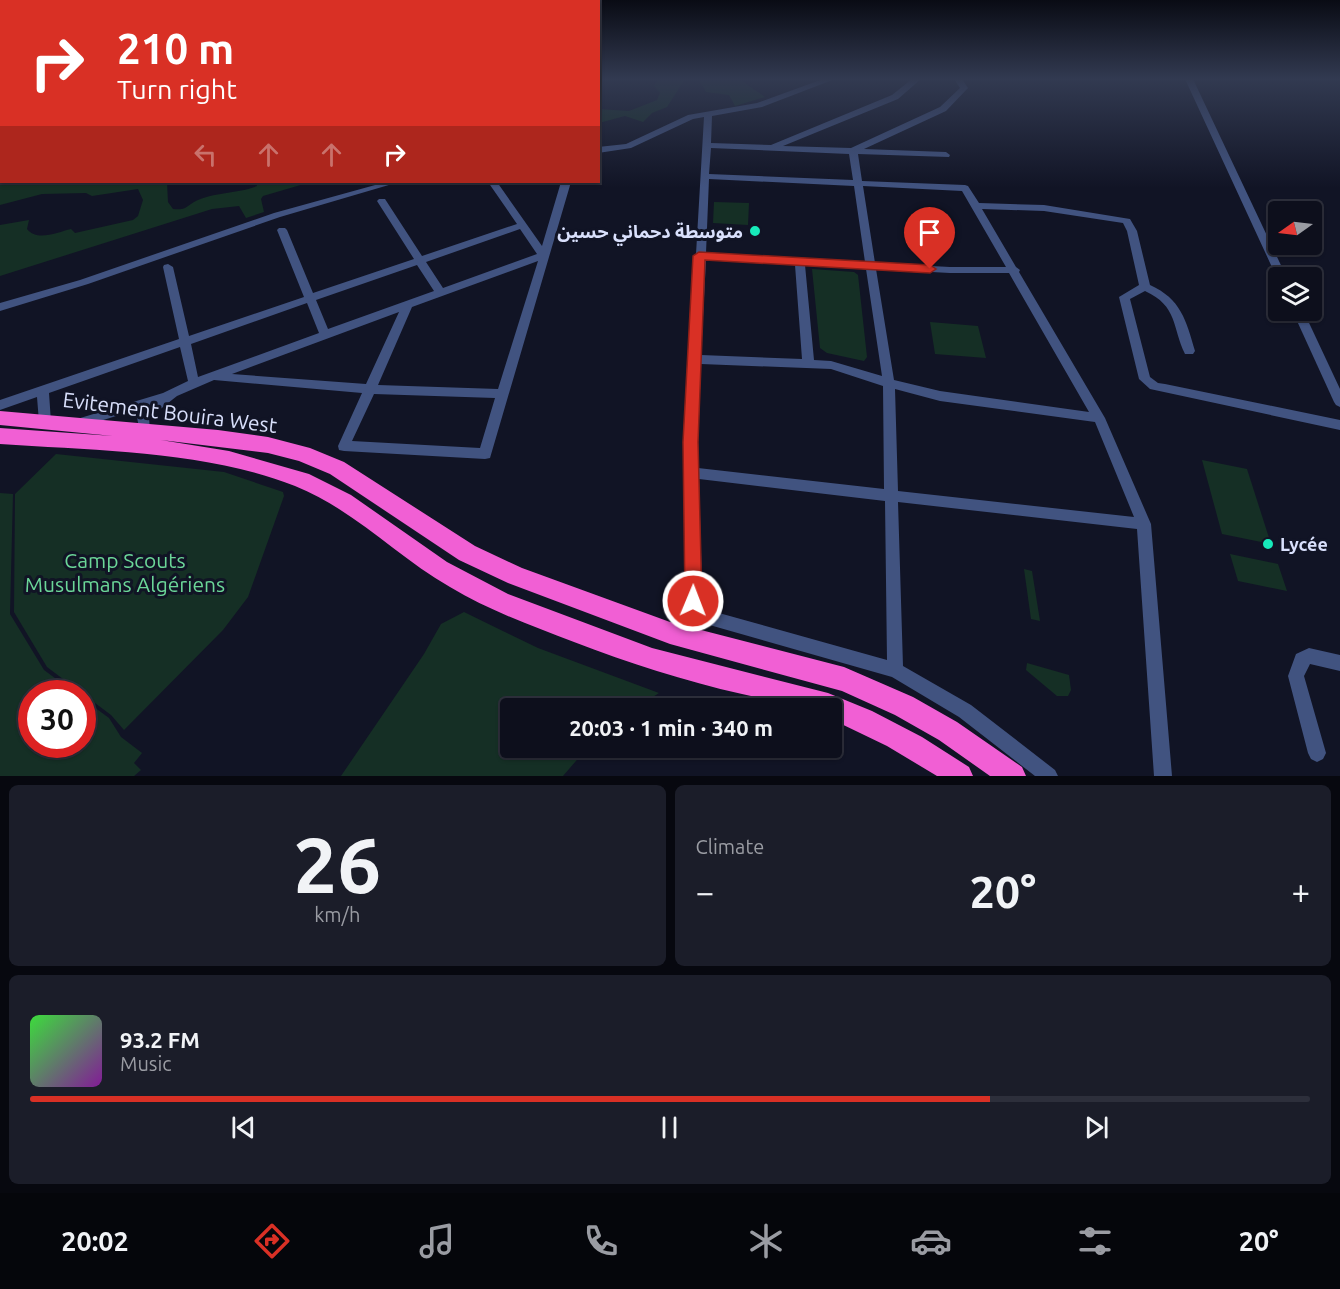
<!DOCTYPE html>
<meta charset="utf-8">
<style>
:root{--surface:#0d0f1c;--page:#1b1d29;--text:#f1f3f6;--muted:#9a9ca3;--line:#2d2f3b;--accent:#d93025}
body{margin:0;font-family:Ubuntu,"Noto Sans Arabic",sans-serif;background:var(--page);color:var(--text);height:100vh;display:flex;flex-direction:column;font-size:22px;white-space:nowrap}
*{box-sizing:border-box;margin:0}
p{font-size:20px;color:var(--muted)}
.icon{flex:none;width:33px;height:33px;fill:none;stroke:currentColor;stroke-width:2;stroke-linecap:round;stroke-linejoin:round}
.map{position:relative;height:776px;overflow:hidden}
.sheet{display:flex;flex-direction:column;gap:9px;padding:9px;background:#07080f;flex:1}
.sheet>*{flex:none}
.guide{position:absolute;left:0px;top:0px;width:600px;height:183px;box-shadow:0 2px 4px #0004,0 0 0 2px var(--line);background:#d93025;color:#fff;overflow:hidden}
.needle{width:39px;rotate:256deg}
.controls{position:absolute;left:1268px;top:201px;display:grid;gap:12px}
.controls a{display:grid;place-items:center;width:54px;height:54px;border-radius:6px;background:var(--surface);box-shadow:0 2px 4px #0004,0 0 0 2px var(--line);font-size:30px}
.speed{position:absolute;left:18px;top:680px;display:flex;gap:12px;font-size:30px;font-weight:700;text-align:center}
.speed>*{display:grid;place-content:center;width:78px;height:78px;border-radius:50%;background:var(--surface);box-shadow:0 2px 4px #0004,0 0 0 2px var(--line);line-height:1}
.speed .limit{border:9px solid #d22;background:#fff;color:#111}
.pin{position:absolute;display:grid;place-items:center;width:51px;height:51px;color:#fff;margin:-62px -26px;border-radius:50% 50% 50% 0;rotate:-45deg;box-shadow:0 0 6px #0007}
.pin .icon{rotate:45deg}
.me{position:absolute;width:66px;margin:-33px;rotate:1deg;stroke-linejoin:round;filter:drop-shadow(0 0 4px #0008)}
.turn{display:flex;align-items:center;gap:21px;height:126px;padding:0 18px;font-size:27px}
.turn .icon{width:78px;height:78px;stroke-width:2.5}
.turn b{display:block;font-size:42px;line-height:51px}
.lanes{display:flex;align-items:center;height:57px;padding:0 18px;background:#0003;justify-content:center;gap:30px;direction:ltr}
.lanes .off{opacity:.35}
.big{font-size:45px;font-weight:600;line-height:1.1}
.sheet .tile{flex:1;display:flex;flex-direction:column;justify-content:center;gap:9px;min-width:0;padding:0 21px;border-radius:9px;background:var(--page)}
.sheet .dial{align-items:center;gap:0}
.dial b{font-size:78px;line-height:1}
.song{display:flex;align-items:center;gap:18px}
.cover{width:72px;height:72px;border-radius:9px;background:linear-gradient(135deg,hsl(120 70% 55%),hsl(290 70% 35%))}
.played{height:6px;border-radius:3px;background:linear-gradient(90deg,var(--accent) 75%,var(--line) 75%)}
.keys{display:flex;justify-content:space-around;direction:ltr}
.heat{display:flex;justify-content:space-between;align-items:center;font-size:33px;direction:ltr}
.sheet .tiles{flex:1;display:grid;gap:9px;grid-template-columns:1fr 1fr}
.tile:last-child{grid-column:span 2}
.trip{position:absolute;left:500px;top:698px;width:342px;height:60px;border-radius:6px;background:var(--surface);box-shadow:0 2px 4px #0004,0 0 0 2px var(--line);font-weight:600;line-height:60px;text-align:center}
.tabs{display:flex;height:96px;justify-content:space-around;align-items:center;background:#05060b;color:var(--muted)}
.tabs .icon{width:42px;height:42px}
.tabs .selected{color:var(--accent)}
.tabs b{font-size:27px;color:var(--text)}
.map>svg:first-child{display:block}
.green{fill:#152f25}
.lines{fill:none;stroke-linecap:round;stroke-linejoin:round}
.street{fill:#415380;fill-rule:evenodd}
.highway{fill:#f15fd4;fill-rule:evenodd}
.route{fill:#d93025;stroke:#8d1f18;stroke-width:1.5}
.poi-dot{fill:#17eaba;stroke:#111425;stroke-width:2}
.labels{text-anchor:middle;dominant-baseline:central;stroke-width:6;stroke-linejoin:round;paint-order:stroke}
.poi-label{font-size:18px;font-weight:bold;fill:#d9e0fc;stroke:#111425;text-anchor:end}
.near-street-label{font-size:21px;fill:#d9e0fc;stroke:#111425}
.near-park-label{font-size:21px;fill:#6bd698;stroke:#111425}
</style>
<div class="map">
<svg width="1340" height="776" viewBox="0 0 1340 776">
<rect width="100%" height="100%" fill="#111425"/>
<g class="green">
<path d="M 658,79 L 685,79 L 667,107 L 652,113 L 643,122 L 625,116 L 599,123 L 599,109 L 629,111 L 657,100 L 660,93 L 654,86 Z"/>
<path d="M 694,79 L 739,79 L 765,97 L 735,106 L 729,95 L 706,92 L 699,80 Z"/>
<path d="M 0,169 L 2,182 L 167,182 L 168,202 L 173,209 C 182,210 184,209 191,204 C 207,192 238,194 257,186 L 256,182 L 305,182 L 304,184 L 263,196 L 261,199 L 264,212 L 246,218 L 239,206 L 212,209 L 0,276 L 0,225 L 29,220 L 27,229 C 37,242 58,232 71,229 L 75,233 L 133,220 L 138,216 L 143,200 L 138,189 L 92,196 L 86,193 L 42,194 L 0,205 Z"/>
<path d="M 714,202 L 749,203 L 748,225 L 713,223 Z"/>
<path d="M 812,269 L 854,272 L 858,275 L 867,357 L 864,361 L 827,353 L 820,348 Z"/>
<path d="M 930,322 L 978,326 L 986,358 L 935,354 Z"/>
<path d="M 56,454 L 224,472 L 283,492 L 284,496 L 248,597 L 223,630 L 124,730 L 111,715 L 47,667 L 14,612 L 15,494 Z"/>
<path d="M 1202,460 L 1247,469 L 1271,544 L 1222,534 Z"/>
<path d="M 0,493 L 13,494 L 10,614 L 44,670 L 75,693 L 32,693 L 32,744 L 82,744 L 83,699 L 109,718 L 121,737 L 142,753 L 134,763 L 141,770 L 134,776 L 0,776 Z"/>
<path d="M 1230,554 L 1278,564 L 1287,591 L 1238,581 Z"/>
<path d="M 1024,569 L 1032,571 L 1040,621 L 1031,619 Z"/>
<path d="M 464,612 L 538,648 L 659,693 L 636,708 L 510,708 L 510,747 L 588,747 L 563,776 L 341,776 L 424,654 L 441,624 Z"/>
<path d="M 1027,663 L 1069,675 L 1071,690 L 1068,696 L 1057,696 L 1026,670 Z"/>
</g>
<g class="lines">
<g class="street">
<path d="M 823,79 L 835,79 L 762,107 L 712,116 L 711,143 L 771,145 L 892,95 L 912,79 L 921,79 L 898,99 L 783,146 L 851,148 L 940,107 L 960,88 L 954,79 L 962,79 L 968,88 L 946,111 L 864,149 L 946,152 L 950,155 L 949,157 L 858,154 L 862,181 L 965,185 L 968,186 L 979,203 L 1044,205 L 1130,219 L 1137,231 L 1150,285 C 1181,299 1186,320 1195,351 L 1193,354 L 1185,354 C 1172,327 1178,306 1145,291 L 1130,299 L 1150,377 L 1158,383 L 1165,384 L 1340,420 L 1340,430 L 1150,389 L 1139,379 L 1119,297 L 1139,285 L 1127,231 L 1123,223 L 1044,211 L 982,209 L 1016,267 L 1020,270 L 1019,272 L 1105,418 L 1151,524 L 1172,776 L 1154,776 L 1137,529 L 898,502 L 903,666 L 971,705 L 1055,770 L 1058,776 L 1035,776 L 959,717 L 892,677 L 699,622 L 696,643 L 690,646 L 684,643 L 682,638 L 688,588 L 685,443 L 695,258 L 694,256 L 696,254 L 704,117 L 693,119 L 631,148 L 598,153 L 598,147 L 626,144 L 688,115 L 757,103 ZM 711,148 L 849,154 L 853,180 L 709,174 ZM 709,179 L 854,186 L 865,262 L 706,253 ZM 863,186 L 962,191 L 1006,267 L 950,267 L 875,263 ZM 706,260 L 795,265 L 802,359 L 701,355 ZM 805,265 L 866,269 L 882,376 L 831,361 L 814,360 ZM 876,269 L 950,273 L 1009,273 L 1089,412 L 940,391 L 894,380 ZM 701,364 L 831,369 L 883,386 L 884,489 L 698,468 L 697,443 ZM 895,389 L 940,401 L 1095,422 L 1134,517 L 898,491 ZM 699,479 L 885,501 L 887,660 L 701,608 L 702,588 Z"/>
<path d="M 1185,79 L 1193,79 L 1287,278 L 1278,278 L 1278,280 L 1277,278 Z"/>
<rect x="0" y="96" width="2" height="4"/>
<path d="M 386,182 L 399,182 L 280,217 L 88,284 L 0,311 L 0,303 L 80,280 L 274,213 Z"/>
<path d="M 488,182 L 497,182 L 542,246 L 561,182 L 571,182 L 490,458 L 485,459 L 344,451 L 339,450 L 338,446 L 362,393 L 214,380 L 177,396 L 149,418 L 150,430 L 148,434 L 140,434 L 137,417 L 145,407 L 81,427 L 77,425 L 75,422 L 77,419 L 163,393 L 188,381 L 180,347 L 49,393 L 51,422 L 49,425 L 41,425 L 39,422 L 37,397 L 0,410 L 0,400 L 179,339 L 163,267 L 164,265 L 168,264 L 173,267 L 189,336 L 304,297 L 277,230 L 279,228 L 285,228 L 287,230 L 313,293 L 414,259 L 377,201 L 379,199 L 385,199 L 422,256 L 517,224 ZM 520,229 L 537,254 L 443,288 L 426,262 ZM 538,261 L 498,389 L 378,385 L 412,307 ZM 417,265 L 434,291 L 328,329 L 316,300 ZM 307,303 L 319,333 L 198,377 L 191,344 ZM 399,312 L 366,384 L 232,374 ZM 374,394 L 495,398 L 480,448 L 352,441 Z"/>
<path d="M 1292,310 L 1303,310 L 1340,389 L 1340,407 L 1336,405 L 1334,402 Z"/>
<path d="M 1309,648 L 1340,655 L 1340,671 L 1310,664 L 1304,676 L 1326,753 L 1323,759 L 1317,762 L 1311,759 L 1308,753 L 1288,676 L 1296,654 Z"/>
</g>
<path class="highway" d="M 0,411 L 218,430 L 268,437 L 310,448 L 344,462 L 475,546 L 522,568 L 670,622 L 844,667 L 913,697 L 957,722 L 1022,767 L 1026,776 L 990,776 L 939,740 L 895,715 L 842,691 L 670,644 L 508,583 L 459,560 L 330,474 L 299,461 L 268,453 L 161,440 L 229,451 L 309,474 L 351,495 L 447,562 L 508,594 L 652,648 L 828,693 L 872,711 L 922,737 L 969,767 L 973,776 L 937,776 L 887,746 L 831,719 L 831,708 C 797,708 774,701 742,694 C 684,681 629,663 574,642 C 532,626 488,610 450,587 C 396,556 353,509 295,486 C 202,450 98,451 0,444 L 0,428 L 113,436 L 0,425 Z"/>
</g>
<linearGradient id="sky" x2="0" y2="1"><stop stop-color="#090b14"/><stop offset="0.42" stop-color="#323a51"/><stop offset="1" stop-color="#323a51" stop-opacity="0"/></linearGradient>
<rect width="1340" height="188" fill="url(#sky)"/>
<path class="route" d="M 699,252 L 930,265 L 936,269 L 930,273 L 705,260 L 698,442 L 702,601 L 699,606 L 693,609 L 687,606 L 685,601 L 683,442 L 693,256 Z"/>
<g class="poi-dot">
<circle cx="755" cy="231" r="6"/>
<circle cx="1268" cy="544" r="6"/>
</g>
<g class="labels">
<g class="poi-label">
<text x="743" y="231">متوسطة دحماني حسين</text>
<text x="1280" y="544" text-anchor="start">Lycée</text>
</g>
<g class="near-street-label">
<text transform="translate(170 412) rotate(7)">Evitement Bouira West</text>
</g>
<g class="near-park-label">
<text x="125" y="560">Camp Scouts<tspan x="125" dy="24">Musulmans Algériens</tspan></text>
</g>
</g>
</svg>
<div class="controls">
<a><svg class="needle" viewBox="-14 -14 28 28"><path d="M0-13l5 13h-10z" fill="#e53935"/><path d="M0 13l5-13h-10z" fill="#9a9ca3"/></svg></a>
<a><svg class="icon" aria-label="layers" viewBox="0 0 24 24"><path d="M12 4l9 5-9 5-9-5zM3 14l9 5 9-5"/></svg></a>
</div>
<div class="speed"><div class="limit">30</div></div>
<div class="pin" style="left:930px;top:269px;background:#d93025"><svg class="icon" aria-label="arrive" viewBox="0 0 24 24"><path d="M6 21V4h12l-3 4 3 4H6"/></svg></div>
<svg class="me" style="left:693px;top:601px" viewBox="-20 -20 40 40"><circle r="17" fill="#d93025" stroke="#fff" stroke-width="3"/><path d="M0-11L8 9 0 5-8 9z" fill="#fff"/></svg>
<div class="trip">20:03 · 1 min · 340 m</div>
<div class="guide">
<div class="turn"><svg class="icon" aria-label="right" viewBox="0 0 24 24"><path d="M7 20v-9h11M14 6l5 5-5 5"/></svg><div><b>210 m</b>Turn right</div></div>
<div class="lanes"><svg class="icon off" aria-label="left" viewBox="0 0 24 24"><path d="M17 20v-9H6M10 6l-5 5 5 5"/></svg><svg class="icon off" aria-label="ahead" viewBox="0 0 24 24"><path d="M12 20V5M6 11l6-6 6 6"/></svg><svg class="icon off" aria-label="ahead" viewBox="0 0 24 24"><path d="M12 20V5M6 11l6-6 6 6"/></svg><svg class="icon" aria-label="right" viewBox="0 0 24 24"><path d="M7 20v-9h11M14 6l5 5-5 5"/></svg></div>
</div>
</div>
<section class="sheet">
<div class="tiles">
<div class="tile dial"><b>26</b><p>km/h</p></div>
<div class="tile"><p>Climate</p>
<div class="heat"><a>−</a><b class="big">20°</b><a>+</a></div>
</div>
<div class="tile">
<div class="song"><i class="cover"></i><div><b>93.2 FM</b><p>Music</p></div></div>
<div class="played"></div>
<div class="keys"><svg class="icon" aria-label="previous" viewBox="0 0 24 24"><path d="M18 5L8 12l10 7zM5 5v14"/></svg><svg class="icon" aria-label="pause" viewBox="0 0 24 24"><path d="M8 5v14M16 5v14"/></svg><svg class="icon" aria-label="next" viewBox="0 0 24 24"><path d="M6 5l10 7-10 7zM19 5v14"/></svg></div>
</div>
</div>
</section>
<nav class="tabs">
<b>20:02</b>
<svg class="icon selected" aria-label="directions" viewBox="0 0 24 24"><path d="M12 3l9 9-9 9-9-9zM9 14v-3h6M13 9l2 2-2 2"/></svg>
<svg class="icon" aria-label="music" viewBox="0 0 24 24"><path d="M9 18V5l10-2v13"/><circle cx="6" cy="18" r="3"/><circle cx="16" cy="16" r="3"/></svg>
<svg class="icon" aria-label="phone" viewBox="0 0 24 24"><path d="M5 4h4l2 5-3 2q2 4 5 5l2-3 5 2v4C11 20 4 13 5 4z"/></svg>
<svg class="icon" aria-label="climate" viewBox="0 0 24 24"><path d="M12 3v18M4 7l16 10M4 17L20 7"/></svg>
<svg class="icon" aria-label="car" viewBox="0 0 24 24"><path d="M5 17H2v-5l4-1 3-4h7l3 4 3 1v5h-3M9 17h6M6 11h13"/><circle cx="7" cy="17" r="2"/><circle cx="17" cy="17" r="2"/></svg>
<svg class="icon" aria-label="filters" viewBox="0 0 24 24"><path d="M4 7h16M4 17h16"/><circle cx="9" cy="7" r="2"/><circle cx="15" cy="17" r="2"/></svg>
<b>20°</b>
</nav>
